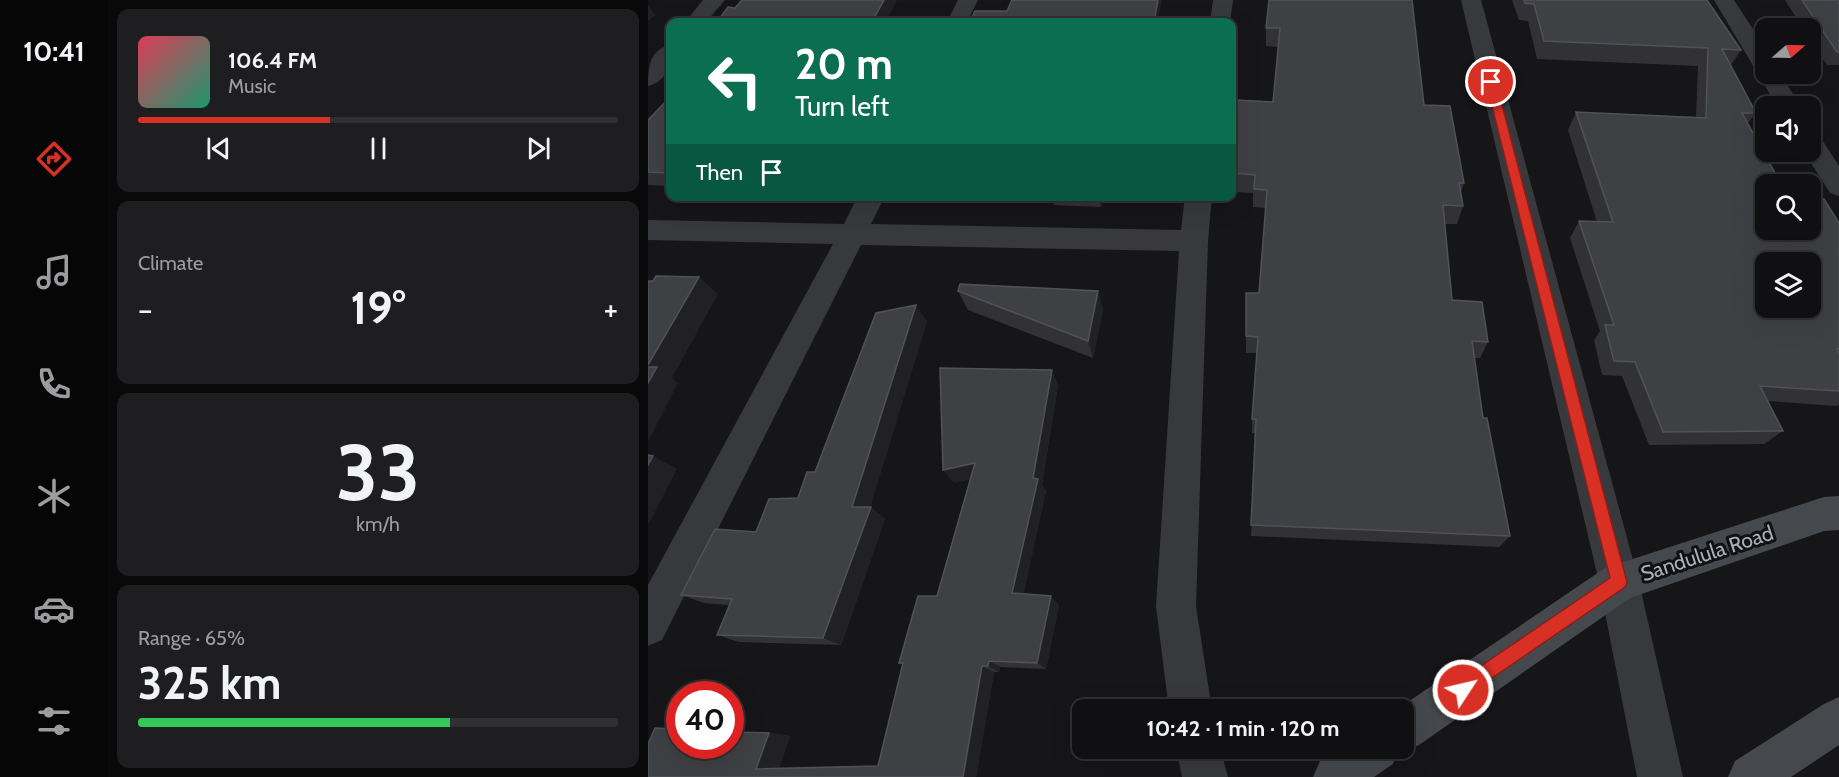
<!DOCTYPE html>
<meta charset="utf-8">
<style>
:root{--surface:#101012;--page:#1e1e20;--text:#f1f3f6;--muted:#9c9d9f;--line:#303032;--accent:#d93025}
body{margin:0;font-family:Cabin,sans-serif;background:var(--page);color:var(--text);height:100vh;display:flex;flex-direction:column;font-size:22px;white-space:nowrap}
*{box-sizing:border-box;margin:0}
p{font-size:20px;color:var(--muted)}
.icon{flex:none;width:33px;height:33px;fill:none;stroke:currentColor;stroke-width:2;stroke-linecap:round;stroke-linejoin:round}
.map{position:relative;flex:1;overflow:hidden}
.side{display:flex;flex-direction:column;gap:9px;padding:9px;background:#09090a;width:540px}
.side>*{flex:none}
.hud{position:absolute;left:18px;top:18px;width:570px;height:183px;border-radius:12px;box-shadow:0 6px 24px #0002,0 0 0 2px var(--line);background:#0b6e4f;color:#fff;overflow:hidden}
.needle{width:39px;rotate:70deg}
.controls{position:absolute;left:1107px;top:18px;display:grid;gap:12px}
.controls a{display:grid;place-items:center;width:66px;height:66px;border-radius:12px;background:var(--surface);box-shadow:0 6px 24px #0002,0 0 0 2px var(--line);font-size:30px}
.speed{position:absolute;left:18px;top:681px;display:flex;gap:12px;font-size:30px;font-weight:700;text-align:center}
.speed>*{display:grid;place-content:center;width:78px;height:78px;border-radius:50%;background:var(--surface);box-shadow:0 6px 24px #0002,0 0 0 2px var(--line);line-height:1}
.speed .limit{border:9px solid #d22;background:#fff;color:#111}
.pin{position:absolute;display:grid;place-items:center;width:51px;height:51px;color:#fff;margin:-26px;border:3px solid #fff;border-radius:50%;box-shadow:0 2px 6px #0007}
.me{position:absolute;width:66px;margin:-33px;rotate:55deg;stroke-linejoin:round;filter:drop-shadow(0 0 4px #0008)}
.turn{display:flex;align-items:center;gap:21px;height:126px;padding:0 30px;font-size:27px}
.turn .icon{width:78px;height:78px;stroke-width:2.5}
.turn b{display:block;font-size:42px;line-height:51px}
.then{display:flex;align-items:center;height:57px;padding:0 30px;background:#0003;gap:12px;font-size:22px}
.big{font-size:45px;font-weight:700;line-height:1.1}
.side .tile{flex:1;display:flex;flex-direction:column;justify-content:center;gap:9px;min-width:0;padding:0 21px;border-radius:12px;background:var(--page)}
.side .dial{align-items:center;gap:0}
.dial b{font-size:78px;line-height:1}
.song{display:flex;align-items:center;gap:18px}
.cover{width:72px;height:72px;border-radius:9px;background:linear-gradient(135deg,hsl(350 70% 55%),hsl(160 70% 35%))}
.played{height:6px;border-radius:3px;background:linear-gradient(90deg,var(--accent) 40%,var(--line) 40%)}
.keys{display:flex;justify-content:space-around;direction:ltr}
.heat{display:flex;justify-content:space-between;align-items:center;font-size:33px;direction:ltr}
.charge{height:9px;border-radius:4px;background:linear-gradient(90deg,#34c759 65%,var(--line) 0)}
.trip{position:absolute;left:424px;top:699px;width:342px;height:60px;border-radius:12px;background:var(--surface);box-shadow:0 6px 24px #0002,0 0 0 2px var(--line);font-weight:700;line-height:60px;text-align:center}
main{display:flex;flex:1;min-height:0}
.tab-bar{display:flex;flex-direction:column;width:108px;justify-content:space-around;align-items:center;background:#060607;color:var(--muted)}
.tab-bar .icon{width:42px;height:42px}
.tab-bar .on{color:var(--accent)}
.tab-bar b{font-size:27px;color:var(--text)}
.map>svg:first-child{display:block}
.lines{fill:none;stroke-linecap:round;stroke-linejoin:round}
.street{fill:#37393d;fill-rule:evenodd}
.secondary{fill:#45484d;fill-rule:evenodd}
.wall{fill:#323236}
.shaded-wall{fill:#212124}
.building{fill:#3f4044;stroke:#4f5256;stroke-width:1.5;fill-rule:evenodd}
.route{fill:#d93025;stroke:#8d1f18;stroke-width:1.5}
.labels{text-anchor:middle;dominant-baseline:central;stroke-width:6;stroke-linejoin:round;paint-order:stroke}
.near-street-label{font-size:21px;fill:#a8b0b8;stroke:#111113}
</style>
<main>
<nav class="tab-bar">
<b>10:41</b>
<svg class="icon on" aria-label="directions" viewBox="0 0 24 24"><path d="M12 3l9 9-9 9-9-9zM9 14v-3h6M13 9l2 2-2 2"/></svg>
<svg class="icon" aria-label="music" viewBox="0 0 24 24"><path d="M9 18V5l10-2v13"/><circle cx="6" cy="18" r="3"/><circle cx="16" cy="16" r="3"/></svg>
<svg class="icon" aria-label="phone" viewBox="0 0 24 24"><path d="M5 4h4l2 5-3 2q2 4 5 5l2-3 5 2v4C11 20 4 13 5 4z"/></svg>
<svg class="icon" aria-label="climate" viewBox="0 0 24 24"><path d="M12 3v18M4 7l16 10M4 17L20 7"/></svg>
<svg class="icon" aria-label="car" viewBox="0 0 24 24"><path d="M5 17H2v-5l4-1 3-4h7l3 4 3 1v5h-3M9 17h6M6 11h13"/><circle cx="7" cy="17" r="2"/><circle cx="17" cy="17" r="2"/></svg>
<svg class="icon" aria-label="filters" viewBox="0 0 24 24"><path d="M4 7h16M4 17h16"/><circle cx="9" cy="7" r="2"/><circle cx="15" cy="17" r="2"/></svg>
</nav>
<section class="side">
<div class="tile">
<div class="song"><i class="cover"></i><div><b>106.4 FM</b><p>Music</p></div></div>
<div class="played"></div>
<div class="keys"><svg class="icon" aria-label="previous" viewBox="0 0 24 24"><path d="M18 5L8 12l10 7zM5 5v14"/></svg><svg class="icon" aria-label="pause" viewBox="0 0 24 24"><path d="M8 5v14M16 5v14"/></svg><svg class="icon" aria-label="next" viewBox="0 0 24 24"><path d="M6 5l10 7-10 7zM19 5v14"/></svg></div>
</div>
<div class="tile"><p>Climate</p>
<div class="heat"><a>−</a><b class="big">19°</b><a>+</a></div>
</div>
<div class="tile dial"><b>33</b><p>km/h</p></div>
<div class="tile"><p>Range · 65%</p><b class="big">325 km</b><div class="charge"></div></div>
</section>
<div class="map">
<svg width="1191" height="777" viewBox="0 0 1191 777">
<rect width="100%" height="100%" fill="#161618"/>
<g class="lines">
<g class="street">
<path d="M 55,0 L 77,0 L 58,22 L 37,22 Z"/>
<path d="M 310,0 L 330,0 L 319,22 L 299,22 Z"/>
<path d="M 565,0 L 585,0 L 582,22 L 562,22 Z"/>
<path d="M 813,0 L 833,0 L 991,582 L 1035,777 L 989,777 L 951,582 Z"/>
<path d="M 1066,0 L 1086,0 L 1118,49 L 1118,74 L 1132,74 L 1153,106 L 1129,106 Z"/>
<path d="M 22,45 C 24,63 20,81 0,86 C 0,68 1,50 22,45 Z"/>
<path d="M 1162,133 L 1171,135 L 1191,166 L 1191,196 L 1182,193 L 1156,152 L 1162,152 Z"/>
<path d="M 210,196 L 237,196 L 223,224 L 533,230 L 537,196 L 564,196 L 560,241 L 548,606 L 564,710 L 521,710 L 508,606 L 531,251 L 213,245 L 14,640 L 0,646 L 0,585 L 185,244 L 0,240 L 0,220 L 196,224 Z"/>
<path d="M 528,748 L 572,748 L 580,777 L 534,777 Z"/>
</g>
<g class="secondary">
<path d="M 1191,496 L 1191,530 L 1176,531 L 982,598 L 771,745 L 756,752 L 750,750 L 745,764 L 726,777 L 665,777 L 672,761 L 690,748 L 756,748 L 756,710 L 748,710 L 957,568 L 1176,497 Z"/>
<path d="M 1191,697 L 1191,745 L 1143,777 L 1080,777 L 1087,761 L 1176,704 Z"/>
</g>
</g>
<g class="wall">
<path d="M 621,0 L 776,105 L 816,183 L 813,192 L 815,206 L 809,224 L 796,224 L 804,300 L 840,342 L 832,358 L 826,358 L 835,418 L 862,536 L 851,547 L 603,536 L 607,433 L 604,433 L 604,419 L 609,353 L 598,353 L 598,293 L 611,293 L 618,208 L 605,207 L 605,193 L 584,192 L 584,158 L 625,102 L 630,47 L 618,46 L 618,28 Z"/>
<path d="M 864,0 L 1059,0 L 1093,50 L 1083,65 L 1108,113 L 1100,123 L 1118,230 L 1191,223 L 1191,404 L 1189,406 L 1120,401 L 1135,431 L 1116,444 L 1001,445 L 974,376 L 954,375 L 946,340 L 952,331 L 922,238 L 931,221 L 949,222 L 920,130 L 928,112 L 1048,117 L 1050,66 L 889,59 L 880,21 L 871,20 Z"/>
<path d="M 1137,0 L 1191,0 L 1191,65 L 1179,65 L 1162,40 L 1162,28 L 1155,28 Z"/>
<path d="M 22,97 L 22,186 L 0,185 L 0,120 Z"/>
<path d="M 392,196 L 456,196 L 453,207 L 406,205 L 405,202 L 393,202 Z"/>
<path d="M 310,291 L 450,291 L 455,309 L 445,358 L 320,310 Z"/>
<path d="M 279,321 L 222,507 L 237,519 L 193,645 L 91,642 L 69,635 L 81,605 L 56,603 L 33,595 L 150,498 L 167,472 Z"/>
<path d="M 410,385 L 394,485 L 398,491 L 375,594 L 411,605 L 398,669 L 352,667 L 351,672 L 346,672 L 328,777 L 0,777 L 121,733 L 142,736 L 131,768 L 230,766 L 255,664 L 251,663 L 289,596 L 322,479 L 306,483 Z"/>
</g>
<g class="shaded-wall">
<path d="M 236,0 L 249,0 L 238,22 L 224,22 Z"/>
<path d="M 510,0 L 514,0 L 510,22 L 506,22 Z"/>
<path d="M 0,5 L 7,15 L 0,21 Z"/>
<path d="M 450,196 L 456,196 L 453,207 Z"/>
<path d="M 51,277 L 70,294 L 24,378 L 30,383 L 0,442 L 0,365 Z"/>
<path d="M 450,291 L 455,309 L 445,358 L 440,341 Z"/>
<path d="M 268,305 L 279,321 L 219,518 L 204,507 Z"/>
<path d="M 404,370 L 410,385 L 394,485 L 398,491 L 374,602 L 364,593 Z"/>
<path d="M 5,456 L 29,469 L 0,525 L 0,465 Z"/>
<path d="M 327,463 L 337,476 L 306,483 L 295,470 Z"/>
<path d="M 223,507 L 237,519 L 193,645 L 175,638 Z"/>
<path d="M 403,596 L 411,605 L 398,669 L 389,663 Z"/>
<path d="M 341,661 L 352,667 L 351,672 L 340,666 Z"/>
<path d="M 334,666 L 346,672 L 328,777 L 315,777 Z"/>
<path d="M 121,733 L 142,736 L 131,770 L 108,769 Z"/>
</g>
<g class="building">
<path d="M 94,0 L 236,0 L 224,22 L 69,22 L 80,7 L 87,8 Z"/>
<path d="M 364,0 L 510,0 L 506,22 L 322,22 L 327,11 L 359,11 Z"/>
<path d="M 621,0 L 764,0 L 776,105 L 802,106 L 816,183 L 811,183 L 815,206 L 795,205 L 804,300 L 834,302 L 840,342 L 824,341 L 835,418 L 839,418 L 862,536 L 603,525 L 608,419 L 604,419 L 610,337 L 598,336 L 598,293 L 611,293 L 619,190 L 606,189 L 607,175 L 584,173 L 584,158 L 590,100 L 625,102 L 632,28 L 618,28 Z"/>
<path d="M 876,0 L 1059,0 L 1093,50 L 1074,49 L 1108,113 L 1094,113 L 1133,184 L 1118,184 L 1118,230 L 1162,230 L 1162,199 L 1176,199 L 1191,223 L 1191,349 L 1189,349 L 1191,354 L 1191,391 L 1112,386 L 1135,431 L 1015,432 L 987,362 L 966,361 L 957,325 L 966,325 L 931,221 L 965,222 L 928,112 L 1058,118 L 1060,48 L 896,41 L 886,4 L 877,3 ZM 1118,262 L 1162,262 L 1162,308 L 1118,308 Z"/>
<path d="M 1154,0 L 1191,0 L 1191,52 L 1189,52 Z"/>
<path d="M 22,97 L 22,173 L 0,172 L 0,120 Z"/>
<path d="M 8,276 L 51,277 L 0,365 L 0,281 L 5,281 Z"/>
<path d="M 312,284 L 450,291 L 440,341 L 310,291 Z"/>
<path d="M 268,305 L 204,507 L 223,507 L 175,638 L 69,635 L 84,599 L 33,595 L 67,529 L 108,532 L 121,499 L 150,498 L 159,472 L 167,472 L 228,313 Z"/>
<path d="M 0,367 L 9,367 L 0,383 Z"/>
<path d="M 292,368 L 404,370 L 385,478 L 390,479 L 364,593 L 403,596 L 389,663 L 341,661 L 340,666 L 334,666 L 315,777 L 0,777 L 0,744 L 7,728 L 32,729 L 32,746 L 82,746 L 82,732 L 121,733 L 108,769 L 230,766 L 255,663 L 251,663 L 270,596 L 289,596 L 327,463 L 295,470 Z"/>
<path d="M 0,455 L 5,456 L 0,465 Z"/>
</g>
<path class="route" d="M 843,79 L 848,82 L 979,582 L 977,587 L 815,698 L 808,696 L 806,690 L 808,683 L 962,578 L 838,82 Z"/>
<g class="labels">
<g class="near-street-label">
<text transform="translate(1059 553) rotate(-18)">Sandulula Road</text>
</g>
</g>
</svg>
<div class="controls">
<a><svg class="needle" viewBox="-14 -14 28 28"><path d="M0-13l5 13h-10z" fill="#e53935"/><path d="M0 13l5-13h-10z" fill="#9c9d9f"/></svg></a>
<a><svg class="icon" aria-label="sound" viewBox="0 0 24 24"><path d="M4 9h4l5-4v14l-5-4H4zM17 9q2 3 0 6"/></svg></a>
<a><svg class="icon" aria-label="search" viewBox="0 0 24 24"><circle cx="10" cy="10" r="6"/><path d="M15 15l6 6"/></svg></a>
<a><svg class="icon" aria-label="layers" viewBox="0 0 24 24"><path d="M12 4l9 5-9 5-9-5zM3 14l9 5 9-5"/></svg></a>
</div>
<div class="speed"><div class="limit">40</div></div>
<div class="pin" style="left:843px;top:82px;background:#d93025"><svg class="icon" aria-label="arrive" viewBox="0 0 24 24"><path d="M6 21V4h12l-3 4 3 4H6"/></svg></div>
<svg class="me" style="left:815px;top:690px" viewBox="-20 -20 40 40"><circle r="17" fill="#d93025" stroke="#fff" stroke-width="3"/><path d="M0-11L8 9 0 5-8 9z" fill="#fff"/></svg>
<div class="trip">10:42 · 1 min · 120 m</div>
<div class="hud">
<div class="turn"><svg class="icon" aria-label="left" viewBox="0 0 24 24"><path d="M17 20v-9H6M10 6l-5 5 5 5"/></svg><div><b>20 m</b>Turn left</div></div>
<div class="then">Then<svg class="icon" aria-label="arrive" viewBox="0 0 24 24"><path d="M6 21V4h12l-3 4 3 4H6"/></svg></div>
</div>
</div>
</main>
